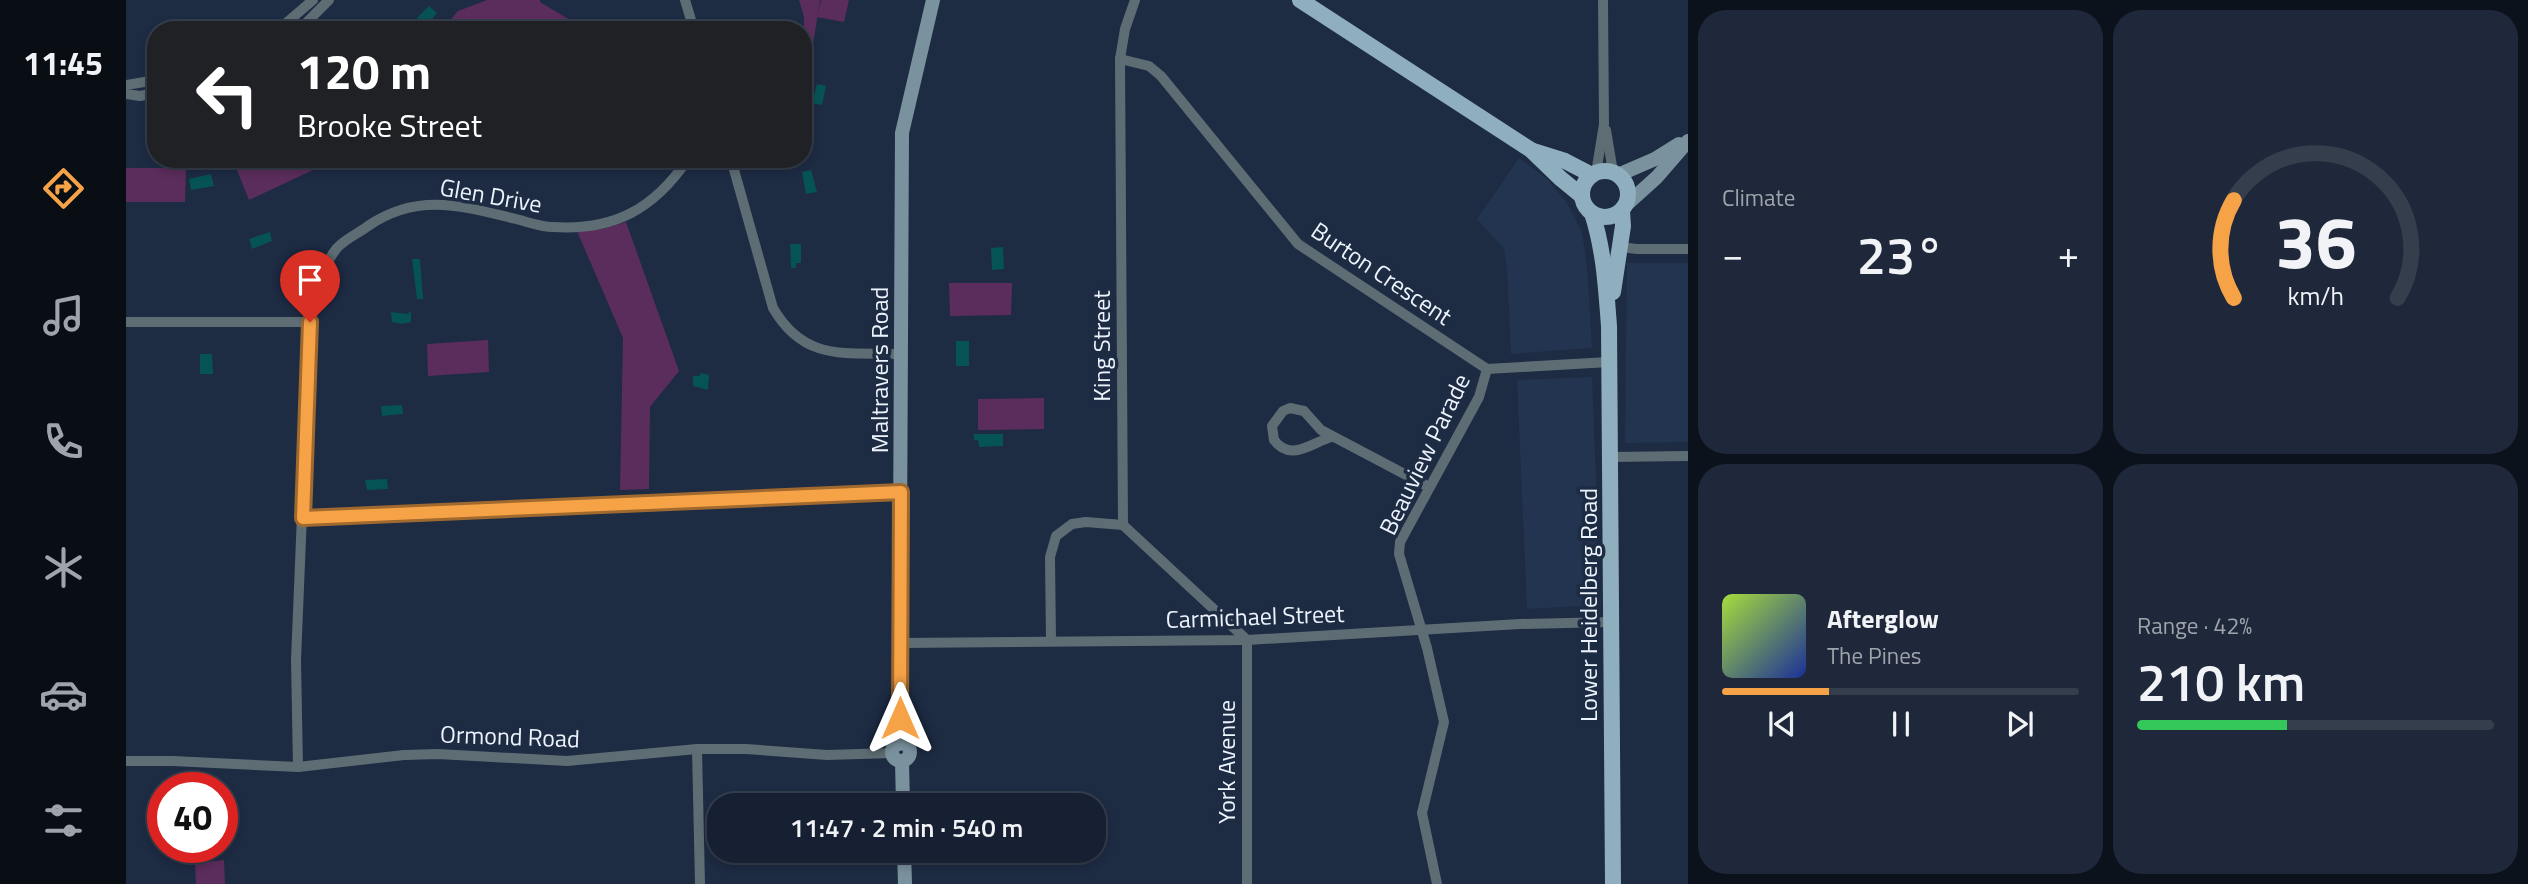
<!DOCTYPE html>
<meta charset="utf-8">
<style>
:root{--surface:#162032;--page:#1f283a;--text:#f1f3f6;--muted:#9ea3ac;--line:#353e4d;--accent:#f6a247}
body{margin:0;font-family:"Titillium Web",sans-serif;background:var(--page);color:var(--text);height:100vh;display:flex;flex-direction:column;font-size:26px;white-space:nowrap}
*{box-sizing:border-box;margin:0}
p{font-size:23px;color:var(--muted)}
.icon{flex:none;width:38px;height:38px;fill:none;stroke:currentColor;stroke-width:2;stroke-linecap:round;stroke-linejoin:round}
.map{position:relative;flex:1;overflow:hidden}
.drawer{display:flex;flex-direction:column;gap:10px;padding:10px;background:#0c121c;width:840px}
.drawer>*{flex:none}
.top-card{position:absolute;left:21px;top:21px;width:665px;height:147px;border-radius:28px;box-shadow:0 4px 10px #0003,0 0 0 2px var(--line);background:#202124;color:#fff;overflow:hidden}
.speed{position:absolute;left:21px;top:772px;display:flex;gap:14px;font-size:35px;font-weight:700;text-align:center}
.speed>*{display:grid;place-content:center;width:91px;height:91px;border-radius:50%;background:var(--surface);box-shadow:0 4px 10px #0003,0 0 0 2px var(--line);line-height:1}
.speed .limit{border:10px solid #d22;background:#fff;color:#111}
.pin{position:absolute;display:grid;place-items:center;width:60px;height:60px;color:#fff;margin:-72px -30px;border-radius:50% 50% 50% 0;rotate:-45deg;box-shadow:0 0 7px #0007}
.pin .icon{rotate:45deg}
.me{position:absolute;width:77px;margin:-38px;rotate:0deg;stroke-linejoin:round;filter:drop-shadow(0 0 5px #0008)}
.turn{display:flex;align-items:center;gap:24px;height:147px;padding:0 35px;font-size:32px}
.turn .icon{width:91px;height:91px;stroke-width:2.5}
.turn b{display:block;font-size:49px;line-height:60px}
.big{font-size:52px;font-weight:600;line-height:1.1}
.drawer .widget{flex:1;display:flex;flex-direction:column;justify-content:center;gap:10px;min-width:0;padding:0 24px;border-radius:28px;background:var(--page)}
.drawer .dial{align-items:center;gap:0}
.dial svg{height:182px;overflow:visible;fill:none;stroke:var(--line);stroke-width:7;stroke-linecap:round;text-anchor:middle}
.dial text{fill:var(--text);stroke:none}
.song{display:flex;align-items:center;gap:21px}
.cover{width:84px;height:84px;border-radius:10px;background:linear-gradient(135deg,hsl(80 70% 55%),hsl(230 70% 35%))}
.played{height:7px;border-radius:4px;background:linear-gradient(90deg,var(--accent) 30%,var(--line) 30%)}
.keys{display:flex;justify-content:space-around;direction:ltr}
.heat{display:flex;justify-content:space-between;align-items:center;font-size:38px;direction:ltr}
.charge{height:10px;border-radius:5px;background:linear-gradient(90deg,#34c759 42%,var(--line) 0)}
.drawer .tiles{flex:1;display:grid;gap:10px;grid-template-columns:repeat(2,1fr)}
.trip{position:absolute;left:581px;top:793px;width:399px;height:70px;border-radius:28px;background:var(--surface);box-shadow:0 4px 10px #0003,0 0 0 2px var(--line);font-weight:600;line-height:70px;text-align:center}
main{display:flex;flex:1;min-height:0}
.tabs{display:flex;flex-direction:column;width:126px;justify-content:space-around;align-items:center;background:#090d14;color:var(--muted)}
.tabs .icon{width:49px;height:49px}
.tabs .selected{color:var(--accent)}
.tabs b{font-size:32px;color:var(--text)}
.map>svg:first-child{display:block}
.built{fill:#233451}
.green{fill:#5b2d5c}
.water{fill:#065354}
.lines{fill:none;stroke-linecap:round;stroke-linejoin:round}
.street{stroke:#5e6d74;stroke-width:10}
.secondary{stroke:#7a929e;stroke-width:14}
.primary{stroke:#8fafbe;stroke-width:16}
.route-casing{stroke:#a0692e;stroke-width:18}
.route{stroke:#f6a247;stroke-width:12}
.labels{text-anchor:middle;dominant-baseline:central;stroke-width:7;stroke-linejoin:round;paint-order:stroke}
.street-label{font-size:24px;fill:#edf3fc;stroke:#1d2b43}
</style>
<main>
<nav class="tabs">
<b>11:45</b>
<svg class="icon selected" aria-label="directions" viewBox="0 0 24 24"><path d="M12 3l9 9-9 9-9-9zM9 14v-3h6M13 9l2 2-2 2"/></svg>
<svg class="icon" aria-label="music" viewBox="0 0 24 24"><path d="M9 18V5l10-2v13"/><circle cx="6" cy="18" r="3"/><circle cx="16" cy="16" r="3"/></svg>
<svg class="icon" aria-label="phone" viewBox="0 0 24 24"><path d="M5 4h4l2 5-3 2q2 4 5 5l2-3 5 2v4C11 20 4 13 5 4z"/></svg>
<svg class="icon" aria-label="climate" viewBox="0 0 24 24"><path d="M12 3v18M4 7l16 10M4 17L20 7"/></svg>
<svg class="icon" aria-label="car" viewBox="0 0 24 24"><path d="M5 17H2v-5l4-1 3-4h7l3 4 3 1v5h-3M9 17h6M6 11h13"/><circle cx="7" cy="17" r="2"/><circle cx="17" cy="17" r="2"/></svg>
<svg class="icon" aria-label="filters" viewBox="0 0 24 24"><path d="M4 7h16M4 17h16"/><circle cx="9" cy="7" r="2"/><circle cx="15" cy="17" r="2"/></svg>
</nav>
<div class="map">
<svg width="1562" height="884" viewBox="0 0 1562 884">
<rect width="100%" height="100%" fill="#1d2b43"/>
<g class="built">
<path d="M 1393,158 L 1421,179 L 1441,203 L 1456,232 L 1461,265 L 1466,348 L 1385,354 L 1381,269 L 1378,249 L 1351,219 Z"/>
<path d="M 1501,263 L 1562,263 L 1562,442 L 1499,443 Z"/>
<path d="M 1466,377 L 1475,605 L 1401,609 L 1391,380 Z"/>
</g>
<g class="green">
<path d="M 361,0 L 414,0 L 414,2 L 449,23 L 451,30 L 316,30 L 332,11 Z"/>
<path d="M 673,0 L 694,0 L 681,82 L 677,80 L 678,17 Z"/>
<path d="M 695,0 L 723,0 L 718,22 L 691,17 Z"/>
<path d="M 135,159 L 184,159 L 189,169 L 123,200 L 111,170 Z"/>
<path d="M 0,168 L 60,168 L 59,202 L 0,202 Z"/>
<path d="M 500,222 L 553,371 L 524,407 L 523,489 L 494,490 L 497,338 L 451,231 L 477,229 Z"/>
<path d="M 823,283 L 886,283 L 885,315 L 824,316 Z"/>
<path d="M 362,340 L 363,372 L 302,376 L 301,344 Z"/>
<path d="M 918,398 L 918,429 L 852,430 L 852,399 Z"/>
<path d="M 98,860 L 99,884 L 70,884 L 69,863 Z"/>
</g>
<g class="water">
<path d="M 303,6 L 311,13 L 300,26 L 291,18 Z"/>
<path d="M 691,84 L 700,86 L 696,105 L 686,103 Z"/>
<path d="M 685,170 L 691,192 L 680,194 L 676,172 Z"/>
<path d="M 85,174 L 88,186 L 65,190 L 63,179 Z"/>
<path d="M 144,232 L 146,241 L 126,249 L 123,239 Z"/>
<path d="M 664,244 L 675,244 L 675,263 L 670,263 L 670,268 L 665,268 Z"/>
<path d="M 877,247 L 878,269 L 866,270 L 865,248 Z"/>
<path d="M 286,259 L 294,259 L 297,299 L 291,299 Z"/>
<path d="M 285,311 L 285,322 L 276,324 L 266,322 L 265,312 L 281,314 Z"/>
<rect x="830" y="341" width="13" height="25"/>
<path d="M 74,354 L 86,354 L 87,374 L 74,374 Z"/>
<path d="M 575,373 L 583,375 L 582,390 L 567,386 L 567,376 L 573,376 Z"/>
<path d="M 276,405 L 277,414 L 256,416 L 255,406 Z"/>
<path d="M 848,434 L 877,434 L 877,446 L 853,447 L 852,440 L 848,440 Z"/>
<path d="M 261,479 L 262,489 L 241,490 L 239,480 Z"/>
</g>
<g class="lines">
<g class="street">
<path d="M 559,0 L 568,30"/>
<path d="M 1009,0 L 999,29 L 994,59 L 997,525 L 1121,640 L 1121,884"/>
<path d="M 152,30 L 187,0"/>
<path d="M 173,30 L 203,0"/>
<path d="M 994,59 L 1023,66 L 1035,76 L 1172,244 L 1361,369 L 1483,362"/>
<path d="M 0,85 L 30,80"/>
<path d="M 0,94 L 14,96 L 30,93"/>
<path d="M 1480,130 L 1487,172"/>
<path d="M 605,159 L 647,308 C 679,363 721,352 776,354"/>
<path d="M 1470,173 L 1478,124 L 1477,0"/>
<path d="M 1494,247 L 1511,249 L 1562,249"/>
<path d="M 0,322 L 184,322"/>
<path d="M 1206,437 C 1186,442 1165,463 1148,440 L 1146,426 L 1157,411 L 1164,408 L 1178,411 L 1195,430 L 1303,487"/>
<path d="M 1485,457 L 1562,456"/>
<path d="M 177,518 L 775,492"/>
<path d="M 925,640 L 924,557 L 930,536 L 946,524 L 960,522 L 997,525"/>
<path d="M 774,643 L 1121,640 L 1394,624 L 1485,622"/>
<path d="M 571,749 L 574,884"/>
<path d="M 0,761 L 47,761 L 172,767 L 278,755 L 312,754 L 441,761 L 571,749 L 620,749 L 701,755 L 767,753"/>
<path d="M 172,767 L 170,660 L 184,322 C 190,297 194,269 211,248 C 219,239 233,233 242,226 C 292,192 336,206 390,219 C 402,222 415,227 427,227 C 488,231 528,209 562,159"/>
<path d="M 1311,884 L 1296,813 L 1318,722 L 1301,648 L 1273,554 L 1274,542 L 1353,397 L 1361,369"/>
</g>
<g class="secondary">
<path d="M 1492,175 L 1529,159 L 1553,144"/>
<path d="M 1500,205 L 1531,177 L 1562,141"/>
<circle cx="775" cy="752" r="9"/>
<path d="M 773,744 L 776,133 L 807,0"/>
<path d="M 776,761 L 777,805"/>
<path d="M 778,850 L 779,884"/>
</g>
<g class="primary">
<path d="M 1174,0 L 1405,150 L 1434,178 L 1456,196"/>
<path d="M 1407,151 L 1439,161 L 1466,175"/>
<circle cx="1479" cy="194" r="23"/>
<path d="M 1466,213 C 1478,250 1480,287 1483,326 L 1487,884"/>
<path d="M 1487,292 L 1497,226 L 1496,211"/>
</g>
</g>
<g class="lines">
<defs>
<path id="route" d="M 184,322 L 177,518 L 775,492 L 774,718"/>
</defs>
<use href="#route" class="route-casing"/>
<use href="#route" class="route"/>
</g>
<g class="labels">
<g class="street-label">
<text transform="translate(365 195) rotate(10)">Glen Drive</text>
<text transform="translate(1256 273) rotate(34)">Burton Crescent</text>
<text transform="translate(975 346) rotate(-90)">King Street</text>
<text transform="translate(753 370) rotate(-90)">Maltravers Road</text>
<text transform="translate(1298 454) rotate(-64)">Beauview Parade</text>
<text transform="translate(1462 605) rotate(-90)">Lower Heidelberg Road</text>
<text transform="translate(1129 616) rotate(-2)">Carmichael Street</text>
<text transform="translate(384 736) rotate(2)">Ormond Road</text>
<text transform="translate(1100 762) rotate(-90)">York Avenue</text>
</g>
</g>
</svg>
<div class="speed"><div class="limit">40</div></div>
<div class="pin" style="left:184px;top:322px;background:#d93025"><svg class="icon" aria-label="arrive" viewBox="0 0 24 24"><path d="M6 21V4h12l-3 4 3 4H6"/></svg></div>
<svg class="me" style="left:774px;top:718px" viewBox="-20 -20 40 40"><path d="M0-17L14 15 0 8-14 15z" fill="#f6a247" stroke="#fff" stroke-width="4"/></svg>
<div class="trip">11:47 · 2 min · 540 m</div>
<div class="top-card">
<div class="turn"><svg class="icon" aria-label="left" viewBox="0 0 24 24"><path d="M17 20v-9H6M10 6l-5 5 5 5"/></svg><div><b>120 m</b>Brooke Street</div></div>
</div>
</div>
<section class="drawer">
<div class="tiles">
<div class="widget"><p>Climate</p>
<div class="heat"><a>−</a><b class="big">23°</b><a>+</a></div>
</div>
<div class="widget dial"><svg viewBox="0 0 100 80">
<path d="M14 69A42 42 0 1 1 86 69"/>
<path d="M14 69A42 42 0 0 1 14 26" stroke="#f6a247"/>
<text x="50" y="56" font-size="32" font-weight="700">36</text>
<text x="50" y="72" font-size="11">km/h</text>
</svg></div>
<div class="widget">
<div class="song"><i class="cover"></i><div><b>Afterglow</b><p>The Pines</p></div></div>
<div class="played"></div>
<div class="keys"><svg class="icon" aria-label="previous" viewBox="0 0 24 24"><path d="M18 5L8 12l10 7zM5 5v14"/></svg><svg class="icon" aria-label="pause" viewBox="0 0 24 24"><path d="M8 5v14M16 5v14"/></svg><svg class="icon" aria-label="next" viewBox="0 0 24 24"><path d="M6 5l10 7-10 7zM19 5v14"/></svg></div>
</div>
<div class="widget"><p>Range · 42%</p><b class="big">210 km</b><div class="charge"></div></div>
</div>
</section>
</main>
